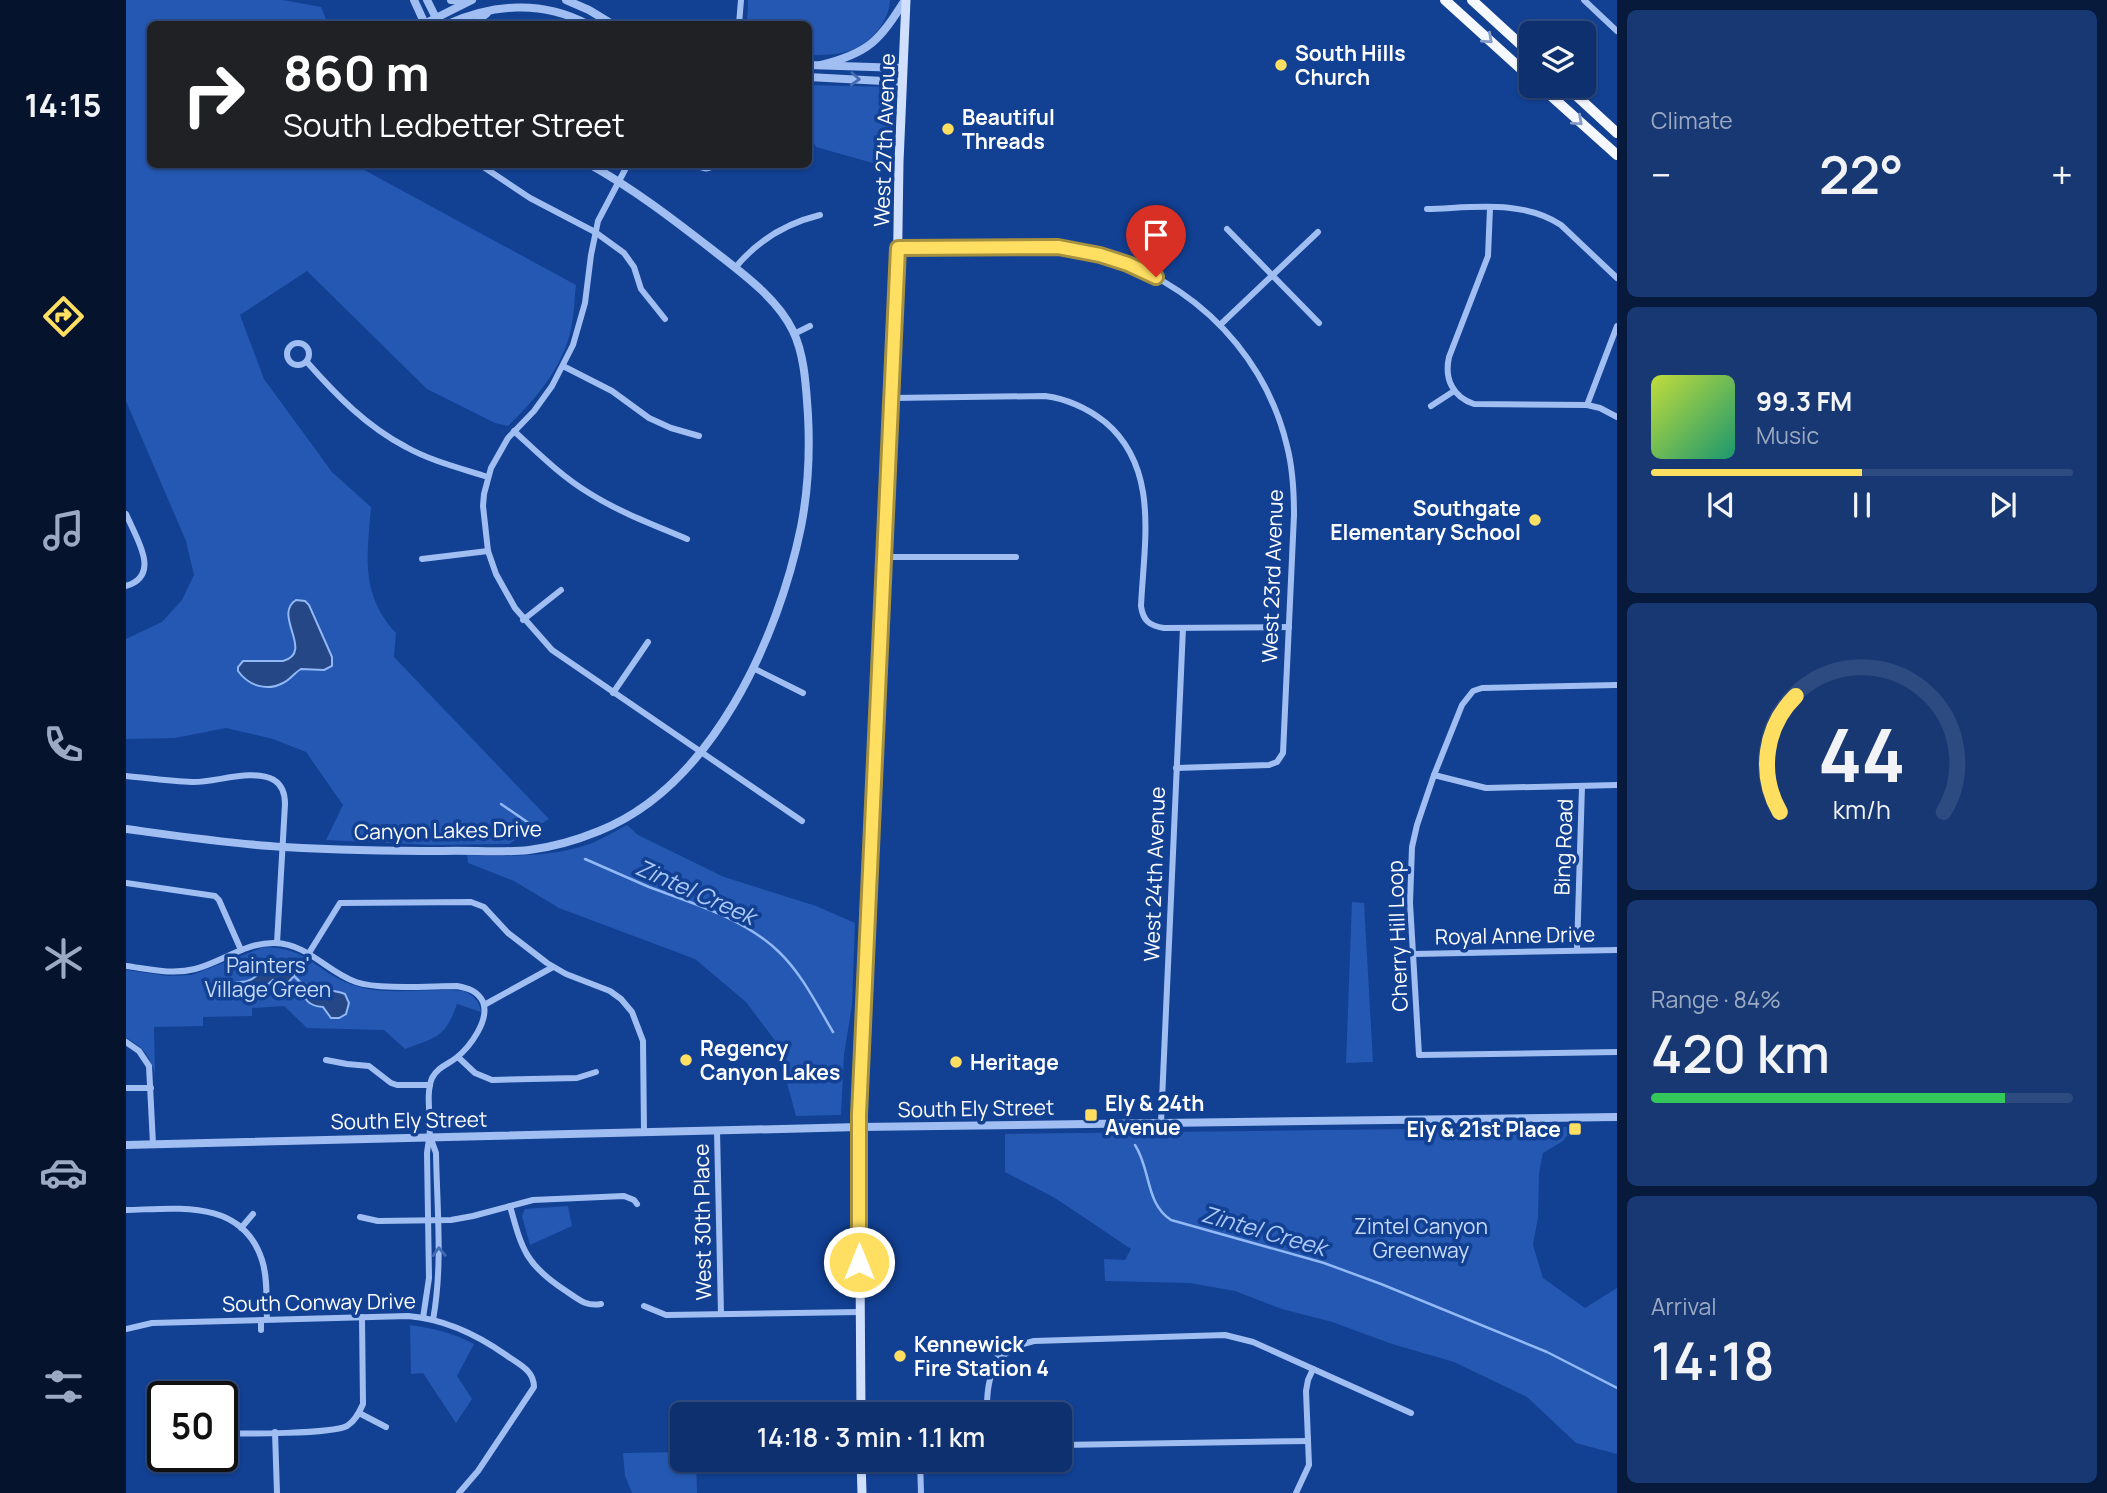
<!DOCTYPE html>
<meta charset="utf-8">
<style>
:root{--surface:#0e306e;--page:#173873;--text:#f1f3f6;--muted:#9ba9c2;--line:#2e4b81;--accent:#ffdf62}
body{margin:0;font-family:Manrope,sans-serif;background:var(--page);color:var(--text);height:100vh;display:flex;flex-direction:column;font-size:26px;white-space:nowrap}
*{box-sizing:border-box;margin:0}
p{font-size:23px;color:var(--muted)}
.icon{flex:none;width:38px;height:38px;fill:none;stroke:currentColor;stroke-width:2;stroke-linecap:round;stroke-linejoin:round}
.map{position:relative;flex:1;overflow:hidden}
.drawer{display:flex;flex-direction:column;gap:10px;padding:10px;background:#081a3c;width:490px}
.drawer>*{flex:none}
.hud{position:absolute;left:21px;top:21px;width:665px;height:147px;border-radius:10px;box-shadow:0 2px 5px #0004,0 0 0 2px var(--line);background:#202124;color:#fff;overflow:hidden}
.tools{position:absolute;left:1393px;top:21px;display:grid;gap:14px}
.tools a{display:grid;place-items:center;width:77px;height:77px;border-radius:10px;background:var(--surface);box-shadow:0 2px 5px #0004,0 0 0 2px var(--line);font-size:35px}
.speed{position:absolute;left:21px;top:1381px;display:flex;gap:14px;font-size:35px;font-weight:700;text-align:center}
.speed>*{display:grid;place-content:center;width:91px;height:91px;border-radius:50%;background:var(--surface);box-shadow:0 2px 5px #0004,0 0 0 2px var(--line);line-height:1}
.speed .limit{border:4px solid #111;border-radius:10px;background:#fff;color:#111}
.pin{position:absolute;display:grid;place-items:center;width:60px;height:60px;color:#fff;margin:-72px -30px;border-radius:50% 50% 50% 0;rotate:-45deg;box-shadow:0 0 7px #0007}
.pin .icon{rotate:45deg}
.me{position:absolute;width:77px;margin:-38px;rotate:0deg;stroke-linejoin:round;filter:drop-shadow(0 0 5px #0008)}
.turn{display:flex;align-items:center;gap:24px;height:147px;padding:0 21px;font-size:32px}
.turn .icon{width:91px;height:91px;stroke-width:2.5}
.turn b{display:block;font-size:49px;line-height:60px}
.big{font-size:52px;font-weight:600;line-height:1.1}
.drawer .widget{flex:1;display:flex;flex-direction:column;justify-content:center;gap:10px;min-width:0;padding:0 24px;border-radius:10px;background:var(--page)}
.drawer .dial{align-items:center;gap:0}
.dial svg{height:182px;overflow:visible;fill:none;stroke:var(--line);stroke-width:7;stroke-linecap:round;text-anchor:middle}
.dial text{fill:var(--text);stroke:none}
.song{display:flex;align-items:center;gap:21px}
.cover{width:84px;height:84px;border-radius:10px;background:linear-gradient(135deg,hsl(70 70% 55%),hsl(160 70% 35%))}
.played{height:7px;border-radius:4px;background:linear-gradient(90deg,var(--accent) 50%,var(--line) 50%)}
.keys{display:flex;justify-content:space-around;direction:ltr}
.heat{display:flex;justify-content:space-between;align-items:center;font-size:38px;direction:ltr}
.charge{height:10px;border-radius:5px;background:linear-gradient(90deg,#34c759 84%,var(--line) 0)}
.trip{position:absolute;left:544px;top:1402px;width:402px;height:70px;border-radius:10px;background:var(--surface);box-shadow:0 2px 5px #0004,0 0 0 2px var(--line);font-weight:600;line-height:70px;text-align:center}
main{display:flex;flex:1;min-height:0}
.menu{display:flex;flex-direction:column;width:126px;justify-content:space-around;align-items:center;background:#06132c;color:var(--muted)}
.menu .icon{width:49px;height:49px}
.menu .on{color:var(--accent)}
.menu b{font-size:32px;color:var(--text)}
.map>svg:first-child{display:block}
.green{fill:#2458b2}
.water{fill:#254785;stroke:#92b8f5;stroke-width:2}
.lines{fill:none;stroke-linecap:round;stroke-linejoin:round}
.stream{stroke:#92b8f5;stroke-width:2.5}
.minor{stroke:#a0bef2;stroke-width:6}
.tertiary{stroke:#a0bef2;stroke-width:8}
.secondary{stroke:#cfdffc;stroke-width:9}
.trunk{stroke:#f6f8ff;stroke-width:10}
.oneway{stroke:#849cc9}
.oneway2{stroke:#446cb4}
.route-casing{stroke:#a69140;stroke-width:18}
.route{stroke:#ffdf62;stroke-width:12}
.poi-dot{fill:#ffdf62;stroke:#124093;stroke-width:2.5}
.labels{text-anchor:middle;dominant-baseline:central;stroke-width:7;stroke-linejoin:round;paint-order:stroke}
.poi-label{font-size:21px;font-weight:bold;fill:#fff;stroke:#124093;text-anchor:start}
.street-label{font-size:21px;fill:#fff;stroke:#124093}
.park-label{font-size:21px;fill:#c8dbfd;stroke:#124093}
.water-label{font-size:23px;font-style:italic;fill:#acc9f9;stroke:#124093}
</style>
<main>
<nav class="menu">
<b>14:15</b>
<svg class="icon on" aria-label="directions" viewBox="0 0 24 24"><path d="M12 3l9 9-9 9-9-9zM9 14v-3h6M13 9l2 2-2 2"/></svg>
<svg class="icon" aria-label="music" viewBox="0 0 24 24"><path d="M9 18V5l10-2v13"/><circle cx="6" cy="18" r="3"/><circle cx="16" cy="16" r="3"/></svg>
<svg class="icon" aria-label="phone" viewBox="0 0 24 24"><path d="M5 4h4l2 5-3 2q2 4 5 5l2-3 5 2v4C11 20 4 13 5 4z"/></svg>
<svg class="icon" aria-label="climate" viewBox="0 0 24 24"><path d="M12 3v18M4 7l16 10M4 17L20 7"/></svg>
<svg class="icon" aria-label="car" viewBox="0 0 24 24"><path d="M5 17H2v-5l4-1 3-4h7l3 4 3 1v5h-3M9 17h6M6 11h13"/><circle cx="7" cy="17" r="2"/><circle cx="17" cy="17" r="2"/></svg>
<svg class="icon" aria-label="filters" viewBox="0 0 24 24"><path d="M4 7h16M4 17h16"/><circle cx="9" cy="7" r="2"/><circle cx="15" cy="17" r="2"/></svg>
</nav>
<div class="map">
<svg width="1491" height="1493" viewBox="0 0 1491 1493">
<rect width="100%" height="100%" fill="#124093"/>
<g class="green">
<path d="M 0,0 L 157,0 L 195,7 L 202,24 L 24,24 L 24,164 L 232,165 L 231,166 L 450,285 C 448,302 448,323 442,340 C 432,373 406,403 382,426 L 369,423 L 301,389 L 181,271 L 114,315 L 138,379 L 206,472 L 245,507 C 241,556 234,594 270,633 L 268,657 L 423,819 L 383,844 L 305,845 L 200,840 L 217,805 L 180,752 L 147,739 L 100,728 L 49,738 L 0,739 L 0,639 L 36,622 L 56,600 L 68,575 L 60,541 L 0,401 Z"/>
<path d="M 622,0 L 764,0 C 763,25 740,48 716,53 C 705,55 693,55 683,55 L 682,24 L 621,24 Z"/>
<path d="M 682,85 L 764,87 L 761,167 L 690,147 L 683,133 Z"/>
<path d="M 501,825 L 512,835 L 598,877 L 690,906 L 729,923 L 726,1005 L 718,1055 L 715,1115 L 670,1116 L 650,1042 L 620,1002 L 569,959 L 433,908 L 388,881 L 342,863 L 341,855 C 383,856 426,858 466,843 C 478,838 489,831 501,825 Z"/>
<path d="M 1226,902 L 1238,903 L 1247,1062 L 1220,1063 Z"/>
<path d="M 138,947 C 185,948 190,973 227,985 C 260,997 302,987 337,991 C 348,995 353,1001 355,1012 L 331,1004 C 319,1038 311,1037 279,1049 L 258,1030 L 181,1028 L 158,1006 L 126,1008 L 126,1016 L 77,1017 L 77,1026 L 28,1027 L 29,1075 C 25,1057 17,1046 0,1038 L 0,970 L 42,976 L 66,975 Z"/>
<path d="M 1448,1127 L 1437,1141 L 1417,1153 L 1413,1173 L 1412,1217 L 1407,1245 L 1417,1278 L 1459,1308 L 1491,1288 L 1491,1454 L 1450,1443 L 1401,1397 L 1328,1362 L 1266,1344 L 1206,1322 L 1156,1309 L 1109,1291 L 1064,1283 L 979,1281 L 978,1259 L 999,1260 L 1005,1249 L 929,1198 L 879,1172 L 879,1134 Z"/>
<path d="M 442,1206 L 446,1226 L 404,1245 L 396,1216 L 399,1209 Z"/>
<path d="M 284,1325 C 307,1328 327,1333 348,1344 L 331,1376 L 346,1399 L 330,1423 L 297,1373 L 285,1374 Z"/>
<path d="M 556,1452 L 556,1460 L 570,1460 L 571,1493 L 506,1493 L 499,1476 L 497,1453 Z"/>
</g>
<g class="water">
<path d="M 170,600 L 179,601 L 183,605 L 206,657 L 206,666 L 198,670 L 175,669 C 168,673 164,680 157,683 C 140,692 122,685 112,671 L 112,667 L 117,661 L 157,661 C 189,652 146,615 170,600 Z"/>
<path d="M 145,963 L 156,964 L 168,972 L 168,976 L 160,985 L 152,986 L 147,980 L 133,992 L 126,991 L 119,987 L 109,986 L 111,982 C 129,983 132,972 145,963 Z"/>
<path d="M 179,984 C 194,992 205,988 219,994 L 223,1003 L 220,1014 L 213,1018 L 205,1018 L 197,1007 C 183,1006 177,1000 176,986 Z"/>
</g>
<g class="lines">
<g class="stream">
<path d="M 375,804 L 410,828"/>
<path d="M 459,859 C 480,868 502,878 523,887 C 568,904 618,918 653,952 C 676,974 691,1005 707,1032"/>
<path d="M 168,976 L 177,985"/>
<path d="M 1009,1145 C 1025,1169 1019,1203 1045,1220 L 1198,1263 L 1255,1284 L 1421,1352 L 1491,1388"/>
</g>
<g class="minor">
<path d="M 1458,0 L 1491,31"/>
<path d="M 613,24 L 615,0"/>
<path d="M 353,164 L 404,198 L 469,232 L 498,253 L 508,267 L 515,289 L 539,319"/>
<path d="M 502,164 L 472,221 L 465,255 L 459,303 L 447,345 L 426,386 L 408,411 L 382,438 L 365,468 L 358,494 L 357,506 L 362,551 L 370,574 L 389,608 L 426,650 L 676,821"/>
<path d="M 570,164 C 577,170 583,170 590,164"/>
<path d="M 1364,208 L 1362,256 L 1323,357 C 1318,379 1327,397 1348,404 L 1461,405 L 1474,408 L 1491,417"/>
<path d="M 1301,209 C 1345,208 1396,199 1435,225 L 1491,278"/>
<path d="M 1101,229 L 1193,323"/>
<path d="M 772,248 C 804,247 836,247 868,246 C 894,246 921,245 947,249 C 1051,266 1137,344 1161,446 C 1167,469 1168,492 1168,515 L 1157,753 L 1151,762 L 1143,765 L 1050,768"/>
<path d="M 609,268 C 631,241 661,223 694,215"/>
<path d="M 1094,325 L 1192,232"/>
<path d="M 668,334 L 684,326"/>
<circle cx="172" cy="354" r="11"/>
<path d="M 181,362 C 210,395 240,426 280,447 C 305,461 334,468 362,477"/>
<path d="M 437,366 L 486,391 L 523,418 L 545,428 L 573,436"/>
<path d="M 766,398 L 919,396 C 942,399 961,408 979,422 C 1034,468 1018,542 1015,606 C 1017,621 1024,626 1038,628 L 1163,627"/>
<path d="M 1461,405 L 1491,326"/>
<path d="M 1305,406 L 1328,391"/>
<path d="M 388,431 C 412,453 435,476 463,493 C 493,512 528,525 561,539"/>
<path d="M 0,514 C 10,538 36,575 0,586"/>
<path d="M 759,557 L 890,557"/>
<path d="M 296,559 L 362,551"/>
<path d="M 397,620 L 435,590"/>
<path d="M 627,668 L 677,693"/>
<path d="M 1491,685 L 1356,688 L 1347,691 L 1336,705 L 1308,775 L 1291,825 L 1286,847 L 1284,903 L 1293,1055 L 1491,1052"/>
<path d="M 487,693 L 522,642"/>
<path d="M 1308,775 L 1360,788 L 1491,785"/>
<path d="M 0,776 C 22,778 44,781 66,782 C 89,783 126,768 148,780 C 156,785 159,794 159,804 L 151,943"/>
<path d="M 0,883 L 89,896 L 93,900 L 115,950"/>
<path d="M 1451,950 L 1456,786"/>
<path d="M 183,953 L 214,903 L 345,902 L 358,907 L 382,933 L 421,963 L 440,974 L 484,991 L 495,999 L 506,1012 L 517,1041 L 518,1132"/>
<path d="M 1288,954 L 1491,950"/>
<path d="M 0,966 C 23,969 46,975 69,969 C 96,962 120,942 149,943 C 182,944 201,972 230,982 C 253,990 304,986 331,986 C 342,988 352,991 357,1002 C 364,1020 344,1047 330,1058 C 321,1065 312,1067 306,1078 C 300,1093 304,1112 304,1127 C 304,1136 302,1144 301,1153 L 303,1278 L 297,1318"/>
<path d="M 358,1005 L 427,967"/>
<path d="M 0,1042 L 13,1051 L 23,1066 L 27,1144"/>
<path d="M 332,1057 L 349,1073 L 366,1080 L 451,1078 L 470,1072"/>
<path d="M 200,1060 L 221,1064 L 243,1066 L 265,1083 L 271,1085 L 304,1085"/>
<path d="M 0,1088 L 25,1088"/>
<path d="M 1035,1123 L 1057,628"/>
<path d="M 591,1130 L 595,1314"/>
<path d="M 305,1139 L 310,1153 C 311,1209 317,1265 307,1320"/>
<path d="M 384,1206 C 396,1250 400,1265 440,1291 C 452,1299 460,1307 475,1304"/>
<path d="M 0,1210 C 50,1209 116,1198 136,1260 C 142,1278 140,1300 141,1319"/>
<path d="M 234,1217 L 252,1221 L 325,1220 L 347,1216 L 407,1200 L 498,1196 L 508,1200 L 511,1204"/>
<path d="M 115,1228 L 127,1214"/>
<path d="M 518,1306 L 540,1315 L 734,1312"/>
<path d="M 135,1320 L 135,1330"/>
<path d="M 0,1329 L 26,1323 L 282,1316 C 319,1319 350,1334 380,1355 C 392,1364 408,1370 408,1387 L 352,1471 L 333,1493"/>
<path d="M 862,1346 L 876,1358"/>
<path d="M 233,1413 L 260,1427"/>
<path d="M 861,1414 C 860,1376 867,1350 908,1341 L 1099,1335 L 1127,1342 L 1285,1413"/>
<path d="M 149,1432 L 151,1493"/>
<path d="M 96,1433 C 117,1434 206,1434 221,1426 C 229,1421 233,1413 237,1404 L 236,1317"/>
<path d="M 934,1445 L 1182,1441"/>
<path d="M 794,1460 L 795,1493"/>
<path d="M 1170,1493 L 1183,1465 L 1180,1391 L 1182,1380 L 1187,1369"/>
</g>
<g class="tertiary">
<path d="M 288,0 L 299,24"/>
<path d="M 301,0 L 313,24"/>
<path d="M 325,0 L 340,1"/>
<path d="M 440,0 L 463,10 L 486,24"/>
<path d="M 298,24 L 346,0"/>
<path d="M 322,24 C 367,4 416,0 461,24"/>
<path d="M 347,24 L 361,13"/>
<path d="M 682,65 L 777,68"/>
<path d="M 695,65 C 743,53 753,41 779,0"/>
<path d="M 682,77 L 776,82"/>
<path d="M 0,829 C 52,836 105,844 158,847 C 211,850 264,851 317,851 C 345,850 375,853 403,850 C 427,847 451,840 473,831 C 586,786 652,639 675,527 C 682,491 684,453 682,415 C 680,388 679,356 667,331 C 651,298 616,273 588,251 C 548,220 508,189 463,164"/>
<path d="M 0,1145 L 733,1127 L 1491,1117"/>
</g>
<g class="secondary">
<path d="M 735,1414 L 733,1115 L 771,295 L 773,162 L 780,0"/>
<path d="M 735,1460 L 736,1493"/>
</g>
<g class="trunk">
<path d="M 1319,0 L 1405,78"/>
<path d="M 1346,0 L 1405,54"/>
<path d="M 1414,86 L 1491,155"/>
<path d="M 1440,86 L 1491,133"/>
</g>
</g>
<defs><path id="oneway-chevron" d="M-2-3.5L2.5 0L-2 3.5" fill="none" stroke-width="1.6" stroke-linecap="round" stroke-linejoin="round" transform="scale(1.75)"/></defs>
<g class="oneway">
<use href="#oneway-chevron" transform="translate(1362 39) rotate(42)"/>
<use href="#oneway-chevron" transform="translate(1452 121) rotate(42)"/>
</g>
<g class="oneway2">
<use href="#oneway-chevron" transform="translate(729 79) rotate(3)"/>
<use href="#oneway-chevron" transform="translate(313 1252) rotate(-92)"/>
</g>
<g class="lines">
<defs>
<path id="route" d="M 733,1262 L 733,1115 L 772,248 L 932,247 L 974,255 L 1002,264 L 1030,277"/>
</defs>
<use href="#route" class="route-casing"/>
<use href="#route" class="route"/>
</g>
<g class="poi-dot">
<circle cx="1155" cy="65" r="7"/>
<circle cx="822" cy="129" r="7"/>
<circle cx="1409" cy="520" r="7"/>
<circle cx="560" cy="1060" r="7"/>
<circle cx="830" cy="1062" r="7"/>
<rect x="958" y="1108" width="14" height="14" rx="3.5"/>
<rect x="1442" y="1122" width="14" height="14" rx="3.5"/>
<circle cx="774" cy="1356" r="7"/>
</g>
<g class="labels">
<g class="poi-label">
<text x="1169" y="53">South Hills<tspan x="1169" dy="24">Church</tspan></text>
<text x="836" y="117">Beautiful<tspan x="836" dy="24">Threads</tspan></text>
<text x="1395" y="508" text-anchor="end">Southgate<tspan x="1395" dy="24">Elementary School</tspan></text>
<text x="574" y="1048">Regency<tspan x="574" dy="24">Canyon Lakes</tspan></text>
<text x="844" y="1062">Heritage</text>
<text x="979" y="1103">Ely &amp; 24th<tspan x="979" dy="24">Avenue</tspan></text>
<text x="1435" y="1129" text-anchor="end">Ely &amp; 21st Place</text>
<text x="788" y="1344">Kennewick<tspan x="788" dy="24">Fire Station 4</tspan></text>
</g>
<g class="street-label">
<text transform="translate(758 140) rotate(-88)">West 27th Avenue</text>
<text transform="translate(1146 576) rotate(-88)">West 23rd Avenue</text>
<text transform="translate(322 830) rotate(-1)">Canyon Lakes Drive</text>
<text transform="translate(1437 847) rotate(-88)">Bing Road</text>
<text transform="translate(1028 874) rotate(-88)">West 24th Avenue</text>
<text transform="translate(1389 935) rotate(-1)">Royal Anne Drive</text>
<text transform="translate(1271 936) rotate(-92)">Cherry Hill Loop</text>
<text transform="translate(850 1108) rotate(-1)">South Ely Street</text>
<text transform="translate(283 1120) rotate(-1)">South Ely Street</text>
<text transform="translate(576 1222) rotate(-91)">West 30th Place</text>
<text transform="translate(193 1302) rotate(-1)">South Conway Drive</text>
</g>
<g class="park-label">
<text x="142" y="965">Painters'<tspan x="142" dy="24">Village Green</tspan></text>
<text x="1295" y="1226">Zintel Canyon<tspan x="1295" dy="24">Greenway</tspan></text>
</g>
<g class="water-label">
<text transform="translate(570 891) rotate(24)">Zintel Creek</text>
<text transform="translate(1138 1230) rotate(16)">Zintel Creek</text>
</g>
</g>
</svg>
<div class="tools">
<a><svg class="icon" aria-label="layers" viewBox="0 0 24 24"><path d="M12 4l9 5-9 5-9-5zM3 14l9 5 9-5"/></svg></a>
</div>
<div class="speed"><div class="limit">50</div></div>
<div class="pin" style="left:1030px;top:277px;background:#d93025"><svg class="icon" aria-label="arrive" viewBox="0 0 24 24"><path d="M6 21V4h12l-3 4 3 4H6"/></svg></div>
<svg class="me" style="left:733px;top:1262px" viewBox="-20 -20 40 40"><circle r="17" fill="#ffdf62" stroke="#fff" stroke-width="3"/><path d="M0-11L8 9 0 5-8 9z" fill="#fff"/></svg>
<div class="trip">14:18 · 3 min · 1.1 km</div>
<div class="hud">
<div class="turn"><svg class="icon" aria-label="right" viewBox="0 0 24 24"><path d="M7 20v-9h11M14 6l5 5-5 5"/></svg><div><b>860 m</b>South Ledbetter Street</div></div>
</div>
</div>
<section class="drawer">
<div class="widget"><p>Climate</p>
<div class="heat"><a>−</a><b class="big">22°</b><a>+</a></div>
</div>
<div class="widget">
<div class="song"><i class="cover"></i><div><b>99.3 FM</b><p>Music</p></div></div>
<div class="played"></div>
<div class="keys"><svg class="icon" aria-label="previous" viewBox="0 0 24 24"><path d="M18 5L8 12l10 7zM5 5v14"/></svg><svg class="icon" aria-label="pause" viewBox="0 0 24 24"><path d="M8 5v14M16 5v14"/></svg><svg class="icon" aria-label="next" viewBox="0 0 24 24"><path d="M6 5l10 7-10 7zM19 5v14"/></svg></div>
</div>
<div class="widget dial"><svg viewBox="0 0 100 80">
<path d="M14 69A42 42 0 1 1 86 69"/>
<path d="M14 69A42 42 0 0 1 21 18" stroke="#ffdf62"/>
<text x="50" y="56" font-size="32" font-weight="700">44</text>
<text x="50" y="72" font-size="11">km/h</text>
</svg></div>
<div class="widget"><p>Range · 84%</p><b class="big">420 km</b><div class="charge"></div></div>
<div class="widget"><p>Arrival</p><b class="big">14:18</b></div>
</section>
</main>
